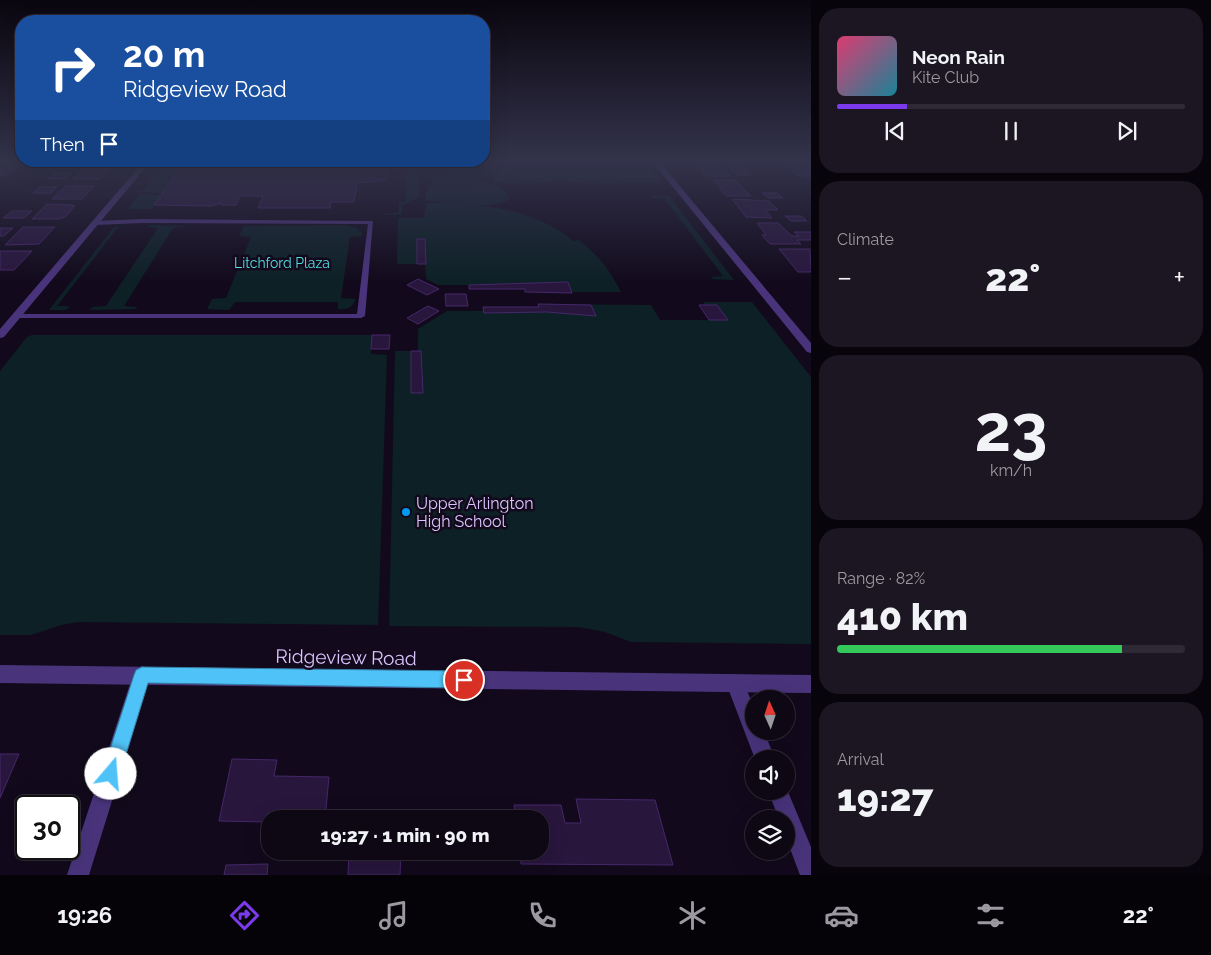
<!DOCTYPE html>
<meta charset="utf-8">
<style>
:root{--surface:#0e0815;--page:#1c1622;--text:#f1f3f6;--muted:#9b9aa0;--line:#2e2934;--accent:#7c3aed}
body{margin:0;font-family:Raleway,sans-serif;background:var(--page);color:var(--text);height:100vh;display:flex;flex-direction:column;font-size:19px;white-space:nowrap}
*{box-sizing:border-box;margin:0}
p{font-size:16px;color:var(--muted)}
.icon{flex:none;width:28px;height:28px;fill:none;stroke:currentColor;stroke-width:2;stroke-linecap:round;stroke-linejoin:round}
.map{position:relative;flex:1;overflow:hidden}
.sheet{display:flex;flex-direction:column;gap:8px;padding:8px;background:#08040c;width:400px}
.sheet>*{flex:none}
.banner{position:absolute;left:15px;top:15px;width:475px;height:152px;border-radius:20px;box-shadow:0 5px 20px #0002,0 0 0 1px var(--line);background:#1a4fa0;color:#fff;overflow:hidden}
.needle{width:32px;rotate:357deg}
.controls{position:absolute;left:745px;top:690px;display:grid;gap:10px}
.controls a{display:grid;place-items:center;width:50px;height:50px;border-radius:50%;background:var(--surface);box-shadow:0 5px 20px #0002,0 0 0 1px var(--line);font-size:25px}
.speed{position:absolute;left:15px;top:795px;display:flex;gap:10px;font-size:25px;font-weight:700;text-align:center}
.speed>*{display:grid;place-content:center;width:65px;height:65px;border-radius:50%;background:var(--surface);box-shadow:0 5px 20px #0002,0 0 0 1px var(--line);line-height:1}
.speed .limit{border:2px solid #111;border-radius:8px;background:#fff;color:#111}
.pin{position:absolute;display:grid;place-items:center;width:42px;height:42px;color:#fff;margin:-21px;border:2px solid #fff;border-radius:50%;box-shadow:0 1px 5px #0007}
.me{position:absolute;width:55px;margin:-28px;rotate:18deg;stroke-linejoin:round;filter:drop-shadow(0 0 4px #0008)}
.turn{display:flex;align-items:center;gap:18px;height:105px;padding:0 25px;font-size:22px}
.turn .icon{width:65px;height:65px;stroke-width:2.5}
.turn b{display:block;font-size:35px;line-height:42px}
.then{display:flex;align-items:center;height:48px;padding:0 25px;background:#0003;gap:10px;font-size:19px}
.big{font-size:38px;font-weight:800;line-height:1.1}
.sheet .tile{flex:1;display:flex;flex-direction:column;justify-content:center;gap:8px;min-width:0;padding:0 18px;border-radius:20px;background:var(--page)}
.sheet .dial{align-items:center;gap:0}
.dial b{font-size:65px;line-height:1}
.song{display:flex;align-items:center;gap:15px}
.cover{width:60px;height:60px;border-radius:8px;background:linear-gradient(135deg,hsl(340 70% 55%),hsl(190 70% 35%))}
.played{height:5px;border-radius:2px;background:linear-gradient(90deg,var(--accent) 20%,var(--line) 20%)}
.keys{display:flex;justify-content:space-around;direction:ltr}
.heat{display:flex;justify-content:space-between;align-items:center;font-size:28px;direction:ltr}
.charge{height:8px;border-radius:4px;background:linear-gradient(90deg,#34c759 82%,var(--line) 0)}
.trip{position:absolute;left:261px;top:810px;width:288px;height:50px;border-radius:20px;background:var(--surface);box-shadow:0 5px 20px #0002,0 0 0 1px var(--line);font-weight:800;line-height:50px;text-align:center}
.tab-bar{display:flex;height:80px;justify-content:space-around;align-items:center;background:#060308;color:var(--muted)}
.tab-bar .icon{width:35px;height:35px}
.tab-bar .current{color:var(--accent)}
.tab-bar b{font-size:22px;color:var(--text)}
main{display:flex;flex:1;min-height:0}
.map>svg:first-child{display:block}
.green{fill:#0d2026}
.building{fill:#28163d;stroke:#46276a}
.lines{fill:none;stroke-linecap:round;stroke-linejoin:round}
.service{fill:#49347c;fill-rule:evenodd}
.minor{fill:#49347c;fill-rule:evenodd}
.tertiary{fill:#49347c;fill-rule:evenodd}
.route{fill:#4fc3f7;stroke:#337fa1}
.poi-dot{fill:#009af0;stroke:#120a1c;stroke-width:2}
.labels{text-anchor:middle;dominant-baseline:central;stroke-width:5;stroke-linejoin:round;paint-order:stroke}
.far-park-label{font-size:14px;fill:#50dfe1;stroke:#120a1c}
.poi-label{font-size:16px;fill:#dbc5ff;stroke:#120a1c;text-anchor:start}
.near-street-label{font-size:19px;fill:#dbc5ff;stroke:#120a1c}
</style>
<main>
<div class="map">
<svg width="811" height="875" viewBox="0 0 811 875">
<rect width="100%" height="100%" fill="#120a1c"/>
<g class="green">
<path d="M 484,160 L 489,175 C 471,184 443,173 428,161 Z"/>
<path d="M 489,160 L 643,160 L 660,182 L 656,183 L 628,183 L 622,181 C 614,185 599,184 591,181 L 587,183 L 559,181 L 534,183 L 528,181 C 519,185 503,184 494,181 Z"/>
<path d="M 166,161 L 185,161 L 180,167 L 185,167 L 180,169 L 163,193 L 142,192 Z"/>
<path d="M 406,169 L 412,169 L 418,176 L 419,197 L 402,205 L 402,215 L 382,215 L 399,212 L 399,202 L 406,202 Z"/>
<path d="M 449,175 C 464,177 508,181 509,199 C 499,210 441,203 426,200 L 425,193 L 432,184 L 433,177 Z"/>
<path d="M 139,195 L 142,194 L 161,195 L 152,209 L 128,209 Z"/>
<path d="M 653,196 L 669,196 L 734,280 L 712,279 L 712,277 L 723,276 L 664,198 L 653,198 Z"/>
<path d="M 431,203 C 476,203 535,208 573,241 L 579,240 C 598,255 610,270 621,292 L 525,292 L 524,289 L 469,289 L 469,285 L 438,285 L 426,279 L 425,264 L 397,264 L 398,218 L 424,218 L 426,204 Z"/>
<path d="M 151,225 L 186,226 L 173,228 L 124,306 L 136,307 L 137,309 L 89,310 L 93,307 L 106,306 L 158,228 L 147,227 Z"/>
<path d="M 344,225 L 357,228 L 363,234 L 361,236 L 350,237 L 341,298 L 355,299 C 354,308 346,310 338,309 L 338,302 L 235,302 L 229,310 L 207,309 L 212,299 L 226,298 L 251,237 L 239,236 L 244,226 Z"/>
<path d="M 119,226 L 57,306 L 68,306 L 69,308 L 65,310 L 49,310 L 114,227 Z"/>
<path d="M 703,302 L 752,302 L 811,377 L 811,644 L 631,642 L 605,632 L 579,627 L 389,626 L 395,351 L 418,351 L 418,329 L 447,311 L 483,311 L 483,307 L 538,307 L 538,304 L 649,305 L 651,305 L 660,320 L 727,320 L 717,305 L 705,305 Z"/>
<path d="M 32,335 L 372,335 L 371,354 L 387,355 L 378,625 L 78,622 L 61,625 L 31,635 L 0,635 L 0,371 L 27,337 Z"/>
</g>
<g class="building">
<path d="M 20,160 L 32,161 L 22,163 L 5,176 L 0,176 L 0,164 L 3,162 Z"/>
<path d="M 780,160 L 792,160 L 800,163 L 811,172 L 811,176 L 799,176 Z"/>
<path d="M 91,161 L 118,161 L 116,163 L 89,163 Z"/>
<path d="M 185,161 L 405,161 L 406,169 L 388,169 L 387,180 L 357,183 L 354,202 L 331,202 L 330,208 L 258,208 L 263,196 L 240,196 L 236,205 L 221,205 L 222,203 L 211,206 L 154,205 L 180,169 L 185,167 L 180,167 Z"/>
<path d="M 694,163 L 716,163 L 730,176 L 706,176 L 701,171 L 704,171 Z"/>
<path d="M 727,164 L 740,164 L 751,175 L 737,175 Z"/>
<path d="M 111,167 L 100,179 L 73,179 L 85,168 Z"/>
<path d="M 54,173 L 72,173 L 66,178 L 48,179 Z"/>
<path d="M 714,180 L 735,180 L 751,196 L 726,196 Z"/>
<path d="M 66,186 L 94,186 L 82,199 L 52,199 Z"/>
<path d="M 39,187 L 57,187 L 51,193 L 33,193 Z"/>
<path d="M 762,193 L 777,193 L 783,198 L 768,198 Z"/>
<path d="M 732,199 L 769,201 L 778,210 L 765,210 L 772,218 L 746,217 Z"/>
<path d="M 47,204 L 73,205 L 71,206 L 75,206 L 65,217 L 59,219 L 32,219 Z"/>
<path d="M 12,211 L 32,211 L 24,218 L 3,218 Z"/>
<path d="M 785,216 L 801,216 L 807,221 L 791,221 Z"/>
<path d="M 757,223 L 778,223 L 792,236 L 799,236 L 794,232 L 811,232 L 811,240 L 797,240 L 801,244 L 770,244 L 762,235 L 766,235 Z"/>
<path d="M 23,227 L 55,227 L 39,244 L 5,245 Z"/>
<path d="M 0,228 L 13,228 L 4,236 L 0,236 Z"/>
<path d="M 417,239 L 425,239 L 426,264 L 417,264 Z"/>
<path d="M 779,249 L 810,249 L 811,272 L 798,272 Z"/>
<path d="M 0,251 L 32,251 L 14,270 L 0,270 Z"/>
<path d="M 418,279 L 439,289 L 427,295 L 407,285 Z"/>
<path d="M 568,282 L 572,293 L 525,292 L 525,289 L 469,289 L 469,285 Z"/>
<path d="M 445,294 L 466,294 L 468,306 L 446,306 Z"/>
<path d="M 538,304 L 591,305 L 596,316 L 547,312 L 484,313 L 483,307 L 539,307 Z"/>
<path d="M 699,305 L 717,305 L 728,320 L 709,320 Z"/>
<path d="M 428,306 L 439,311 L 418,324 L 407,318 Z"/>
<path d="M 372,335 L 390,335 L 389,349 L 371,349 Z"/>
<path d="M 411,351 L 421,351 L 423,393 L 411,393 Z"/>
<path d="M 0,754 L 19,754 L 0,798 Z"/>
<path d="M 232,759 L 277,760 L 274,776 L 329,777 L 325,819 L 287,819 L 288,814 L 268,813 L 266,822 L 219,821 Z"/>
<path d="M 576,799 L 655,800 L 673,865 L 521,864 L 520,851 L 540,851 L 540,819 L 516,819 L 514,805 L 561,805 L 565,823 L 581,823 Z"/>
<path d="M 349,851 L 401,851 L 400,875 L 348,875 Z"/>
<path d="M 268,864 L 267,875 L 224,875 L 226,865 Z"/>
</g>
<g class="lines">
<path class="service" d="M 142,219 L 373,221 L 365,316 L 361,318 L 14,318 L 14,314 L 357,314 L 368,224 L 142,223 L 95,225 L 92,223 L 95,221 Z"/>
<g class="minor">
<path d="M 651,160 L 658,160 L 811,343 L 811,353 L 807,352 Z"/>
<path d="M 144,161 L 151,161 L 4,337 L 0,338 L 0,329 Z"/>
<path d="M 142,666 L 148,669 L 151,675 L 89,875 L 67,875 L 133,675 L 136,669 Z"/>
<path d="M 735,674 L 741,677 L 754,707 L 754,731 L 764,731 L 775,759 L 755,759 L 726,683 L 729,677 Z"/>
<path d="M 786,787 L 811,847 L 811,875 L 800,875 L 786,838 L 786,819 L 779,819 L 768,791 L 786,791 Z"/>
</g>
<path class="tertiary" d="M 0,665 L 811,675 L 811,693 L 0,683 Z"/>
</g>
<linearGradient id="sky" x2="0" y2="1"><stop stop-color="#0a060f"/><stop offset="0.57" stop-color="#33334b"/><stop offset="1" stop-color="#33334b" stop-opacity="0"/></linearGradient>
<rect width="811" height="283" fill="url(#sky)"/>
<path class="route" d="M 142,667 L 464,671 L 469,674 L 472,680 L 469,685 L 464,688 L 148,683 L 120,774 L 117,780 L 111,783 L 104,780 L 102,774 L 134,675 L 136,670 Z"/>
<circle class="poi-dot" cx="406" cy="512" r="5"/>
<g class="labels">
<g class="far-park-label">
<text x="282" y="263">Litchford Plaza</text>
</g>
<g class="poi-label">
<text x="416" y="503">Upper Arlington<tspan x="416" dy="18">High School</tspan></text>
</g>
<g class="near-street-label">
<text transform="translate(346 657) rotate(1)">Ridgeview Road</text>
</g>
</g>
</svg>
<div class="controls">
<a><svg class="needle" viewBox="-14 -14 28 28"><path d="M0-13l5 13h-10z" fill="#e53935"/><path d="M0 13l5-13h-10z" fill="#9b9aa0"/></svg></a>
<a><svg class="icon" aria-label="sound" viewBox="0 0 24 24"><path d="M4 9h4l5-4v14l-5-4H4zM17 9q2 3 0 6"/></svg></a>
<a><svg class="icon" aria-label="layers" viewBox="0 0 24 24"><path d="M12 4l9 5-9 5-9-5zM3 14l9 5 9-5"/></svg></a>
</div>
<div class="speed"><div class="limit">30</div></div>
<div class="pin" style="left:464px;top:680px;background:#d93025"><svg class="icon" aria-label="arrive" viewBox="0 0 24 24"><path d="M6 21V4h12l-3 4 3 4H6"/></svg></div>
<svg class="me" style="left:111px;top:774px" viewBox="-20 -20 40 40"><circle r="19" fill="#fff"/><path d="M0-13L10 11 0 6-10 11z" fill="#4fc3f7"/></svg>
<div class="trip">19:27 · 1 min · 90 m</div>
<div class="banner">
<div class="turn"><svg class="icon" aria-label="right" viewBox="0 0 24 24"><path d="M7 20v-9h11M14 6l5 5-5 5"/></svg><div><b>20 m</b>Ridgeview Road</div></div>
<div class="then">Then<svg class="icon" aria-label="arrive" viewBox="0 0 24 24"><path d="M6 21V4h12l-3 4 3 4H6"/></svg></div>
</div>
</div>
<section class="sheet">
<div class="tile">
<div class="song"><i class="cover"></i><div><b>Neon Rain</b><p>Kite Club</p></div></div>
<div class="played"></div>
<div class="keys"><svg class="icon" aria-label="previous" viewBox="0 0 24 24"><path d="M18 5L8 12l10 7zM5 5v14"/></svg><svg class="icon" aria-label="pause" viewBox="0 0 24 24"><path d="M8 5v14M16 5v14"/></svg><svg class="icon" aria-label="next" viewBox="0 0 24 24"><path d="M6 5l10 7-10 7zM19 5v14"/></svg></div>
</div>
<div class="tile"><p>Climate</p>
<div class="heat"><a>−</a><b class="big">22°</b><a>+</a></div>
</div>
<div class="tile dial"><b>23</b><p>km/h</p></div>
<div class="tile"><p>Range · 82%</p><b class="big">410 km</b><div class="charge"></div></div>
<div class="tile"><p>Arrival</p><b class="big">19:27</b></div>
</section>
</main>
<nav class="tab-bar">
<b>19:26</b>
<svg class="icon current" aria-label="directions" viewBox="0 0 24 24"><path d="M12 3l9 9-9 9-9-9zM9 14v-3h6M13 9l2 2-2 2"/></svg>
<svg class="icon" aria-label="music" viewBox="0 0 24 24"><path d="M9 18V5l10-2v13"/><circle cx="6" cy="18" r="3"/><circle cx="16" cy="16" r="3"/></svg>
<svg class="icon" aria-label="phone" viewBox="0 0 24 24"><path d="M5 4h4l2 5-3 2q2 4 5 5l2-3 5 2v4C11 20 4 13 5 4z"/></svg>
<svg class="icon" aria-label="climate" viewBox="0 0 24 24"><path d="M12 3v18M4 7l16 10M4 17L20 7"/></svg>
<svg class="icon" aria-label="car" viewBox="0 0 24 24"><path d="M5 17H2v-5l4-1 3-4h7l3 4 3 1v5h-3M9 17h6M6 11h13"/><circle cx="7" cy="17" r="2"/><circle cx="17" cy="17" r="2"/></svg>
<svg class="icon" aria-label="filters" viewBox="0 0 24 24"><path d="M4 7h16M4 17h16"/><circle cx="9" cy="7" r="2"/><circle cx="15" cy="17" r="2"/></svg>
<b>22°</b>
</nav>
